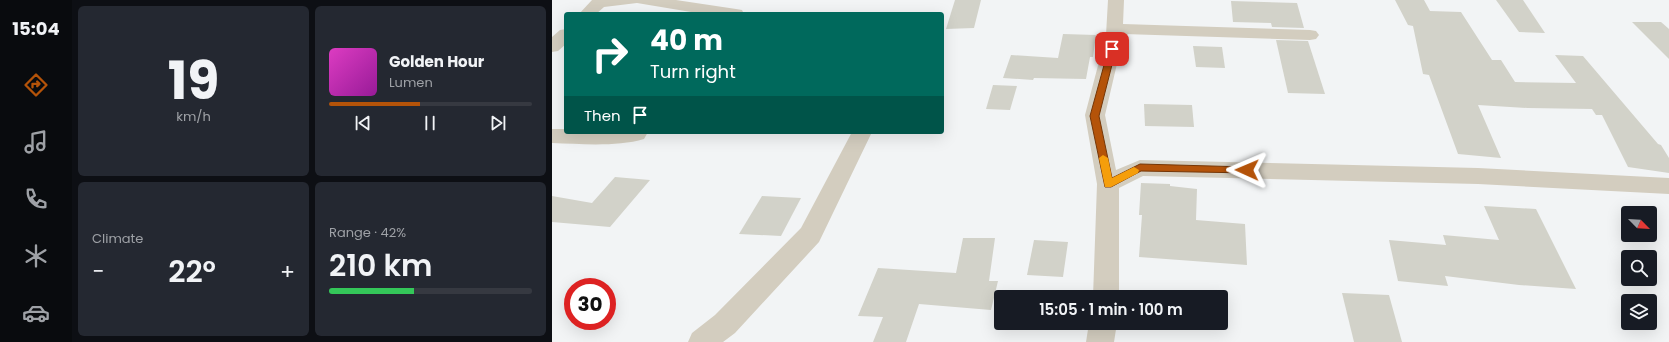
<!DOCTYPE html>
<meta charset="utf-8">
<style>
:root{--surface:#171b24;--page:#242831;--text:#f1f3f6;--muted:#9ea1a6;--line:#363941;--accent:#b45309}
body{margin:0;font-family:Poppins,sans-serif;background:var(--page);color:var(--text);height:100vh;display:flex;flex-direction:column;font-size:15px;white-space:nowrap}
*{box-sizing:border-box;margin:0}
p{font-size:13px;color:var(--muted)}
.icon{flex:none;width:22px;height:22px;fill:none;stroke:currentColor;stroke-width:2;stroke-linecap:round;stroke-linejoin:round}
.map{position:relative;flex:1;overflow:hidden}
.side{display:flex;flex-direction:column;gap:6px;padding:6px;background:#0d0f14;width:480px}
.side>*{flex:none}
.banner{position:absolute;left:12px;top:12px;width:380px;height:122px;border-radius:4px;box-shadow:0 4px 16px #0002;background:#00695c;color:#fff;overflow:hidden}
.needle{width:26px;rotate:114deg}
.tools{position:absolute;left:1069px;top:206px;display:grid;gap:8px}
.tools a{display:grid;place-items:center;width:36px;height:36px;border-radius:4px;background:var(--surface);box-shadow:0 4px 16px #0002;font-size:20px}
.speed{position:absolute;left:12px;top:278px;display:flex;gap:8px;font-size:20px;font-weight:700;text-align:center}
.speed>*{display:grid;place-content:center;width:52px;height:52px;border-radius:50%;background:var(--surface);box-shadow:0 4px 16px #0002;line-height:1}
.speed .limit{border:6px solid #d22;background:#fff;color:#111}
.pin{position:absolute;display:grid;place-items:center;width:34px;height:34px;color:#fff;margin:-17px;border-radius:8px;box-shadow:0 2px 6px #0006}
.me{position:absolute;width:44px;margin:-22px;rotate:271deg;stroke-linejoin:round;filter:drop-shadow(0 0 3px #0008)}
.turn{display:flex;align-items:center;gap:14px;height:84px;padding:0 20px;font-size:18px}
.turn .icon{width:52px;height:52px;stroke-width:2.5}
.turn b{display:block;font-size:28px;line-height:34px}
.then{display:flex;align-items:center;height:38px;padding:0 20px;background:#0003;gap:8px;font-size:15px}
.big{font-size:30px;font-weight:600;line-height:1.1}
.side .widget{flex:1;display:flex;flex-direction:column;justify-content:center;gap:6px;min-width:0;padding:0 14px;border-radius:6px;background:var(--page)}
.side .dial{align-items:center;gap:0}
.dial b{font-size:52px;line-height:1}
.song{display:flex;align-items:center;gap:12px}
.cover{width:48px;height:48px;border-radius:6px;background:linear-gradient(135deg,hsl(310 70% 55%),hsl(300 70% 35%))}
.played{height:4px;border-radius:2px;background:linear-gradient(90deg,var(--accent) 45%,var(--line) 45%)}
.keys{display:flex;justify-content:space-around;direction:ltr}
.heat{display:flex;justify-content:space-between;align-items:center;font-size:22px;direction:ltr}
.charge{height:6px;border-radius:3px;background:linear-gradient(90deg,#34c759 42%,var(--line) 0)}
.side .tiles{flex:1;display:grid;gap:6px;grid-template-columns:repeat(2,1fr)}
.trip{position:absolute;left:442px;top:290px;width:234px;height:40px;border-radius:4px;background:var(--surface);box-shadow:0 4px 16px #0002;font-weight:600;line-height:40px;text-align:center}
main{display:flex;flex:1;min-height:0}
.tab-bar{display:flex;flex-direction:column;width:72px;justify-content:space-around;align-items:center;background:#090b0e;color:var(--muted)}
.tab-bar .icon{width:28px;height:28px}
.tab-bar .current{color:var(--accent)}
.tab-bar b{font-size:18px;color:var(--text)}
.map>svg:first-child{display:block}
.building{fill:#d2d2c9}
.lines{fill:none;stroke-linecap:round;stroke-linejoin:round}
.minor{fill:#d3cdbf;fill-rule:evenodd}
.route{fill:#b45309;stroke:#753606}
.slow{fill:#f59e0b}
</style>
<main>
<nav class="tab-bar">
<b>15:04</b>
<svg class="icon current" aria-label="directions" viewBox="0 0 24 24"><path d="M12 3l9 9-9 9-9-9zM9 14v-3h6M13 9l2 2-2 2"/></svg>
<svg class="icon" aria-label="music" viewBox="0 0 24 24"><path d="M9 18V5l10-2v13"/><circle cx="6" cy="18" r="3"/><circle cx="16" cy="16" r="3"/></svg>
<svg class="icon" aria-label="phone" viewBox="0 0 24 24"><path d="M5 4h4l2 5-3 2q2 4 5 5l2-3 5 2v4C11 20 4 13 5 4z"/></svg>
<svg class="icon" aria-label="climate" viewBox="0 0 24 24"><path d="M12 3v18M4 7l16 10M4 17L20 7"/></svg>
<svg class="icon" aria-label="car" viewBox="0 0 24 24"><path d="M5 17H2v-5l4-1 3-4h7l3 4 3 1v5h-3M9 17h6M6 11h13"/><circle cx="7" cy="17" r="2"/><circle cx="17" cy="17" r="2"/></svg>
</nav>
<section class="side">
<div class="tiles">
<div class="widget dial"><b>19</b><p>km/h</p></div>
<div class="widget">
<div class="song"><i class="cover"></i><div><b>Golden Hour</b><p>Lumen</p></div></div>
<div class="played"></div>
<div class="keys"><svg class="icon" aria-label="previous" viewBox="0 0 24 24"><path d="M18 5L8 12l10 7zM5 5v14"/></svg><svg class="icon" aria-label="pause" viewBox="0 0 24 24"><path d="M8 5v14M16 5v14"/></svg><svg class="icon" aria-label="next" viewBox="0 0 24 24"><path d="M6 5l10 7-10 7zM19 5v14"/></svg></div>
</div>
<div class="widget"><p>Climate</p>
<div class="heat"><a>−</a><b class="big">22°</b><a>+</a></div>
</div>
<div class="widget"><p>Range · 42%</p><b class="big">210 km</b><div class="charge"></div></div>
</div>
</section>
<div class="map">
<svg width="1117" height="342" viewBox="0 0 1117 342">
<rect width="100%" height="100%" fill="#f2f4f5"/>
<g class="building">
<path d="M 403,0 L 429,0 L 422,28 L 394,29 Z"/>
<path d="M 843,0 L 872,0 L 878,11 L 909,12 L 940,60 L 949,60 L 963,82 L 1024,83 L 1003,55 L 1031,56 L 1106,144 L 1109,145 L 1117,158 L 1117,173 L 1076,167 L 1050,115 L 1044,115 L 1040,109 L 976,108 L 926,105 L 949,158 L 906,154 L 877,75 L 871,74 L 861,26 L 856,25 Z"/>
<path d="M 944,0 L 971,0 L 993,33 L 967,32 Z"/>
<path d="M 679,1 L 745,3 L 752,28 L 720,27 L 719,23 L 681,22 Z"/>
<path d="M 1080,22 L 1109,22 L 1117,29 L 1117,59 Z"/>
<path d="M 511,34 L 544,35 L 541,57 L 538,57 L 534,79 L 482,78 L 481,80 L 451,78 L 459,55 L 506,58 Z"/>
<path d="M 724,40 L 756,41 L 773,94 L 736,93 Z"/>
<path d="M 641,46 L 670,47 L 673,68 L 644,67 Z"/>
<path d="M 441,85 L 465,86 L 458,110 L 434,109 Z"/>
<path d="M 592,104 L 640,105 L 642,127 L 593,126 Z"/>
<path d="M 63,177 L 98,180 L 58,227 L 0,222 L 0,196 L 40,203 Z"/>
<path d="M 589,183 L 618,184 L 618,186 L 645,189 L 644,220 L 693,224 L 695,265 L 587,257 L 590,215 L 587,215 Z"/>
<path d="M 210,196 L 249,198 L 229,236 L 187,234 Z"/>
<path d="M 932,206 L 984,209 L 1024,289 L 967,285 L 893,276 L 896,286 L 846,281 L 837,240 L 894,245 L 891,235 L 947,240 Z"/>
<path d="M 411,238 L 443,238 L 437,281 L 446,281 L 439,310 L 367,304 L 354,342 L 321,342 L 331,317 L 306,316 L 326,268 L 404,273 Z"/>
<path d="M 482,240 L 516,242 L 511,277 L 475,275 Z"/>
<path d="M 790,293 L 837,295 L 850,342 L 802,342 Z"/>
</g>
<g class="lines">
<g class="minor">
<path d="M 40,0 L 124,0 L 184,9 L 190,10 L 192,14 L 151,14 L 85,3 L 52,7 L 44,14 L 27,14 Z"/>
<path d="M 556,0 L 572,0 L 571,24 L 758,30 L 764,31 L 767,35 L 764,39 L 758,40 L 572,34 L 553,115 L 564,170 L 588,160 L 926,168 L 1117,178 L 1117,194 L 926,184 L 591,176 L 567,188 L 567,297 L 541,297 L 545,184 L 533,115 L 554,35 Z"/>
<path d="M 14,29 L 14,44 L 6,51 L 0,52 L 0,37 L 8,30 Z"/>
<path d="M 0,129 L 14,129 L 14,132 L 96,132 L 92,139 C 65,147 29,144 0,143 Z"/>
<path d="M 300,132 L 320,132 L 267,242 L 183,333 L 171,342 L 136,342 L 140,333 L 163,315 L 249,228 Z"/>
<path d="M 537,323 L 565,323 L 562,342 L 534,342 Z"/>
</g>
</g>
<path class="route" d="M 557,47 L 560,47 L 564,49 L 547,116 L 560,178 L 588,164 L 695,167 L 698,168 L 700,170 L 698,173 L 589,171 L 559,187 L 553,187 L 538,116 Z"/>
<path class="slow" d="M 551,155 L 556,158 L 560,178 L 582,167 L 587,170 L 586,173 L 559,187 L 553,187 L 547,158 Z"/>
</svg>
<div class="tools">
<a><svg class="needle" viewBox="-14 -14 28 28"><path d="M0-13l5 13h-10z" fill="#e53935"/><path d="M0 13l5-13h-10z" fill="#9ea1a6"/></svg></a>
<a><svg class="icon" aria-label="search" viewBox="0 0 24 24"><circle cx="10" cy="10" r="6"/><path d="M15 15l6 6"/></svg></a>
<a><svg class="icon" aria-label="layers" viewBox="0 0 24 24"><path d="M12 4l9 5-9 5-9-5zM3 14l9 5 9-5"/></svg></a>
</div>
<div class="speed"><div class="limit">30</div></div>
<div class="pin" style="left:560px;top:49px;background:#d93025"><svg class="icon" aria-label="arrive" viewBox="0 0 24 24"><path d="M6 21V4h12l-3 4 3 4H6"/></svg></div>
<svg class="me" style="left:695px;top:170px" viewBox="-20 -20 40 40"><path d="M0-17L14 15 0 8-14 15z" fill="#b45309" stroke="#fff" stroke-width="4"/></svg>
<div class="trip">15:05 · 1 min · 100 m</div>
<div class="banner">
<div class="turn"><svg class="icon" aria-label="right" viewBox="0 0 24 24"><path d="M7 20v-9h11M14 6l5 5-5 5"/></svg><div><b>40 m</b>Turn right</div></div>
<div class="then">Then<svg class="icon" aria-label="arrive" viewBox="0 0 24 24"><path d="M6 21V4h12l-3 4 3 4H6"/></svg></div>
</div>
</div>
</main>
